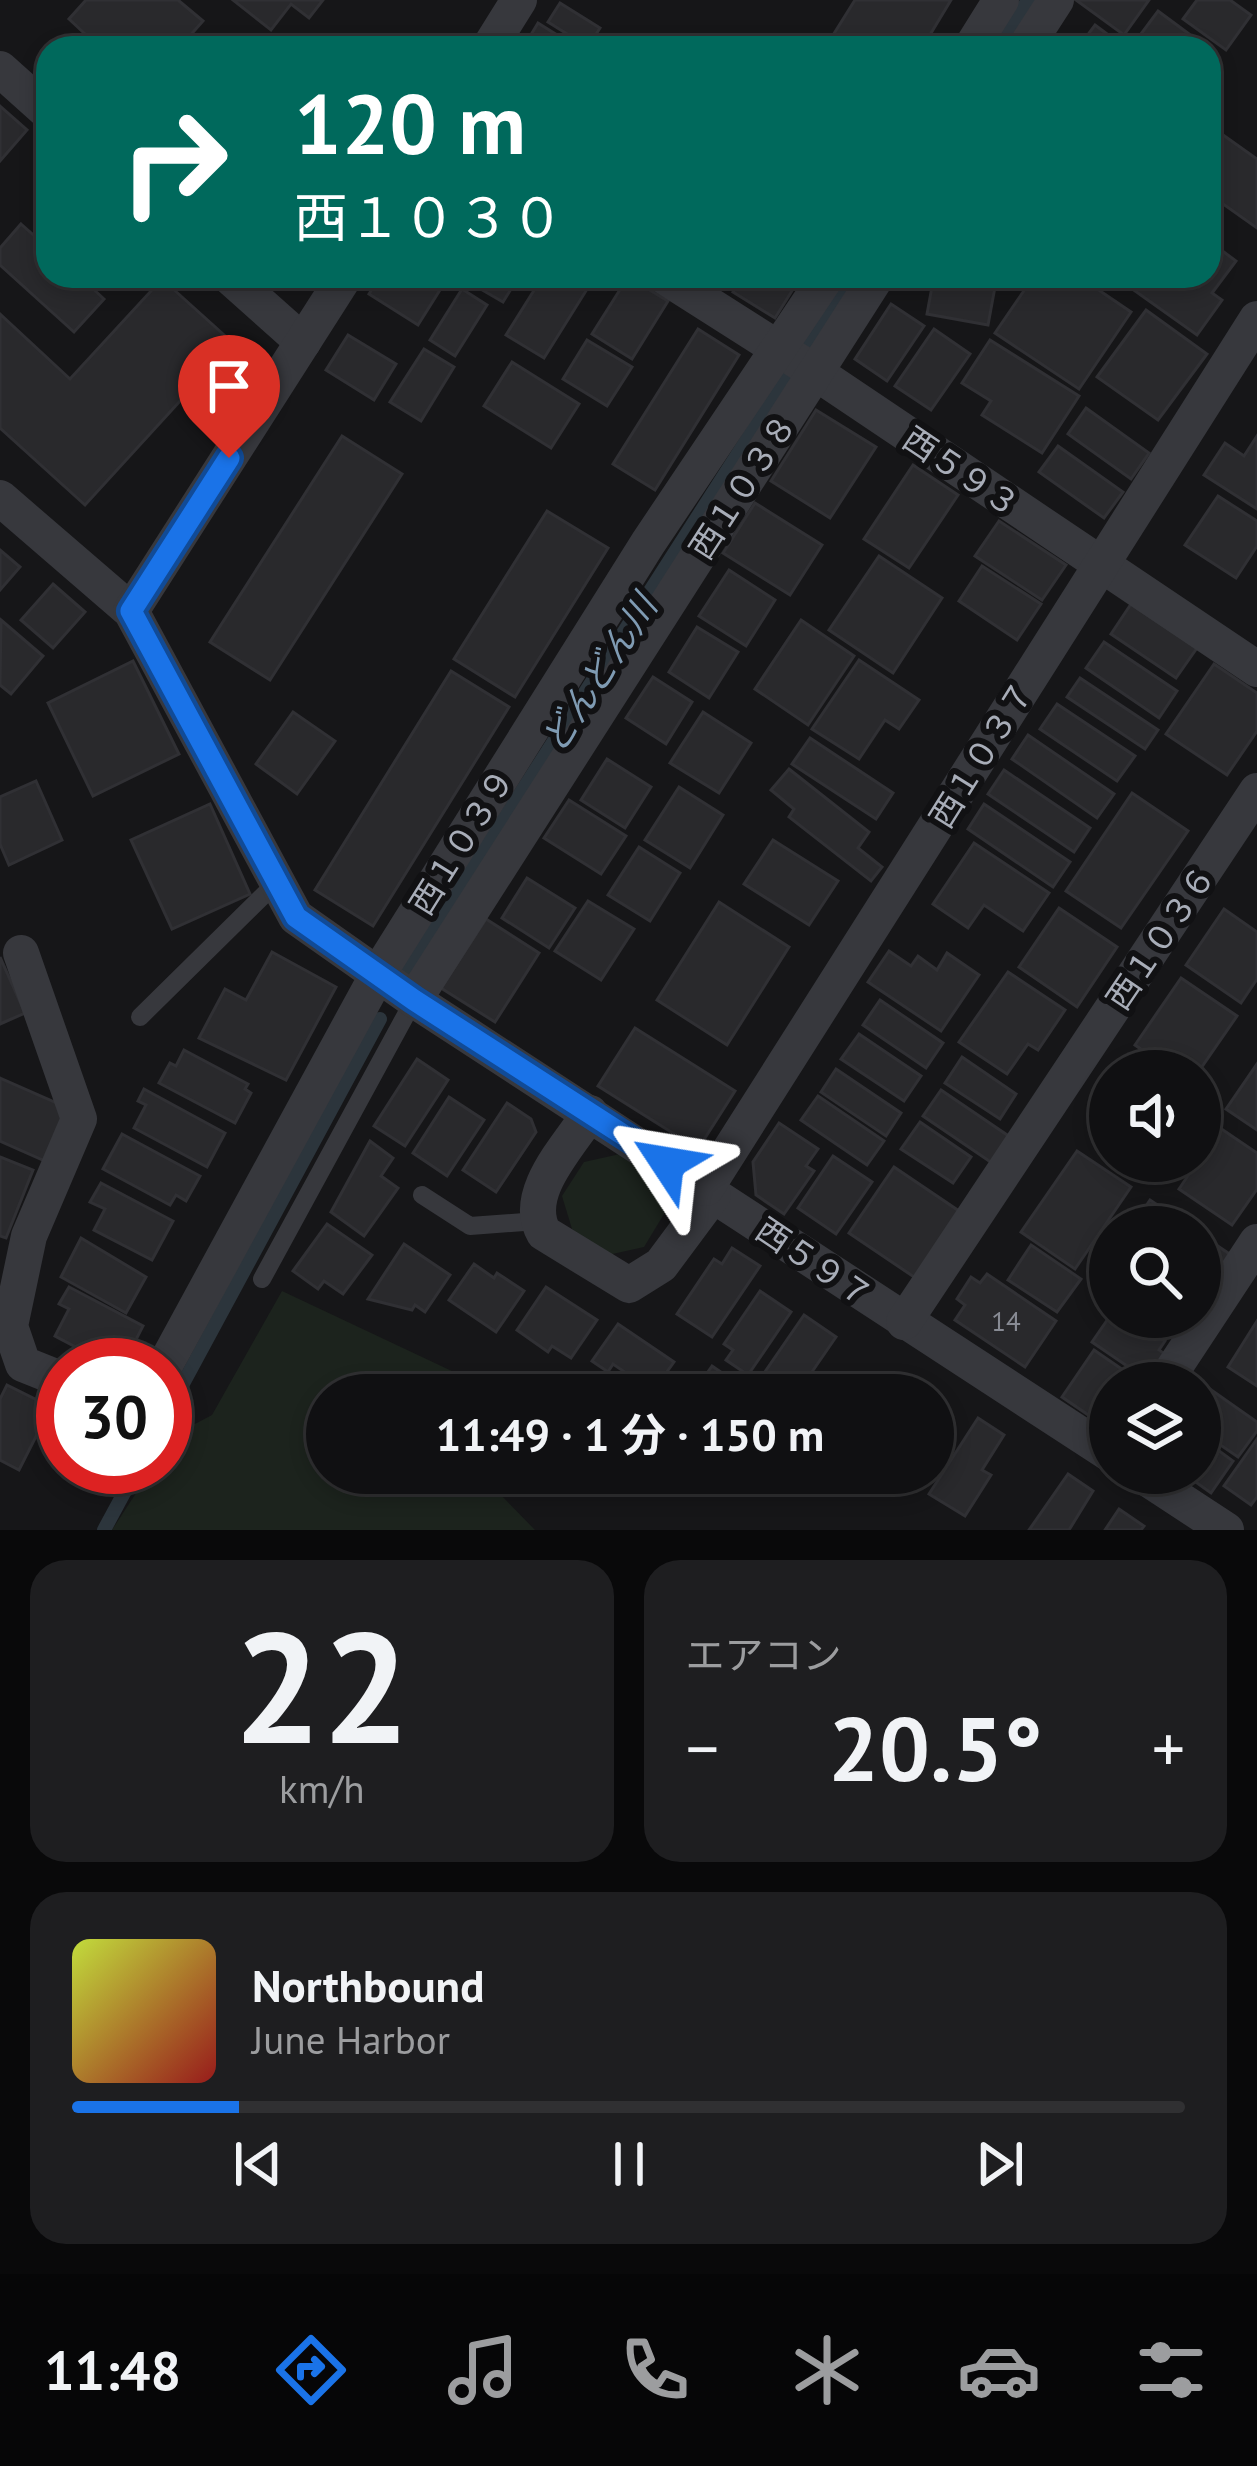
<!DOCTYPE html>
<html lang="ja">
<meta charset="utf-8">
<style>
:root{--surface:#101012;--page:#1e1e20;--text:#f1f3f6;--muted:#9c9d9f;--line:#303032;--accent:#1a73e8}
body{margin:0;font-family:"PT Sans","Noto Sans JP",sans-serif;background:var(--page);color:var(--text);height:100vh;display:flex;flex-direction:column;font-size:45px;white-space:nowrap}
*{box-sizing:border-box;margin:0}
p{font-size:39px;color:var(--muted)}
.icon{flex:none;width:66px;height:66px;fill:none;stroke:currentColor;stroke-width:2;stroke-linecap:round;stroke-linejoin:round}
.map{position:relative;height:1530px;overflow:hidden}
.panel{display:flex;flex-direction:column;gap:30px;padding:30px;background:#09090a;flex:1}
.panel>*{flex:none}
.hud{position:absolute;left:36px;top:36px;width:1185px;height:252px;border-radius:36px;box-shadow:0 6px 18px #0003,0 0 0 3px var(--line);background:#00695c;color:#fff;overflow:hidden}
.buttons{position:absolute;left:1089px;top:1050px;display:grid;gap:24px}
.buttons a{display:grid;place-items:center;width:132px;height:132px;border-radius:50%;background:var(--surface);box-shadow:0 6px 18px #0003,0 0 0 3px var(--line);font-size:60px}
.speed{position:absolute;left:36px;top:1338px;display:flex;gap:24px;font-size:60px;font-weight:700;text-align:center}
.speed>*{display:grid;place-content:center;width:156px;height:156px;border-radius:50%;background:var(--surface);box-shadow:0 6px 18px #0003,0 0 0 3px var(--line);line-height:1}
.speed .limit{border:18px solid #d22;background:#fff;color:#111}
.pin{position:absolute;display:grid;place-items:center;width:102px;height:102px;color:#fff;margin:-123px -51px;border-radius:50% 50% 50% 0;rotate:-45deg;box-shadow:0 0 12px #0007}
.pin .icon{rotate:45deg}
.me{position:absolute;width:132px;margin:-66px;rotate:303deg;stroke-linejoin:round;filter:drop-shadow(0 0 9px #0008)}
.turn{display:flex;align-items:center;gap:42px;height:252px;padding:0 60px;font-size:54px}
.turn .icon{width:156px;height:156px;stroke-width:2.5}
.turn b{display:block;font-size:84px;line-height:102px}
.big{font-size:90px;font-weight:700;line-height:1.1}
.panel .tile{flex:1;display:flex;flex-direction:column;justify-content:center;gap:18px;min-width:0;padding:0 42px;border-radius:36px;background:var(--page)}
.panel .dial{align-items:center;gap:0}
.dial b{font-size:156px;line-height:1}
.song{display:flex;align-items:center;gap:36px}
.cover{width:144px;height:144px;border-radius:18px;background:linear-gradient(135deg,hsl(70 70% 55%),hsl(0 70% 35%))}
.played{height:12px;border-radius:6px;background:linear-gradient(90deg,var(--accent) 15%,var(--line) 15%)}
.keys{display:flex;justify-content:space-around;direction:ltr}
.heat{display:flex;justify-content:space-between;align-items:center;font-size:66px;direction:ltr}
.panel .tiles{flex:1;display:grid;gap:30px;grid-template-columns:1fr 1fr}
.tile:last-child{grid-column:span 2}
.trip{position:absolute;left:306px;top:1374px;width:648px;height:120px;border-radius:60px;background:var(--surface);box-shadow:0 6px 18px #0003,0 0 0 3px var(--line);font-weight:700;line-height:120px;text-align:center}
.tabs{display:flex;height:192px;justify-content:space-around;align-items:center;background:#060607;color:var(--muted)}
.tabs .icon{width:84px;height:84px}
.tabs .active{color:var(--accent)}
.tabs b{font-size:54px;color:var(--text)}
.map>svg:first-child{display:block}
.green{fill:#1c231d}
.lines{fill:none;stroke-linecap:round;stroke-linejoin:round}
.stream{stroke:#2c353c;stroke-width:14}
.building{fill:#29292c;stroke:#303034;stroke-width:3}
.service{stroke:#37383d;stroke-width:18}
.minor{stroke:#37383d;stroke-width:36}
.route-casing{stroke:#114b97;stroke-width:30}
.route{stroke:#1a73e8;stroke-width:21}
.labels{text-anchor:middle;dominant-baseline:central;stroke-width:12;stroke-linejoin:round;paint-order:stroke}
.number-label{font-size:27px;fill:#888b94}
.street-label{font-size:33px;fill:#a8adb8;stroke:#111113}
.water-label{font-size:36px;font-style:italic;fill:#7f9bb3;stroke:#111113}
</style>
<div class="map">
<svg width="1257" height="1530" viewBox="0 0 1257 1530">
<rect width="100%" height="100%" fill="#161618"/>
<g class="green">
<path d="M 620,1154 L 657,1178 L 667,1209 L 644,1247 L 608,1255 L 572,1229 L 562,1196 L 584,1162 Z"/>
<path d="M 282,1291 L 456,1373 L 465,1395 L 327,1395 L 327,1473 L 492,1473 L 498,1492 L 535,1530 L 112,1530 L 153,1467 L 165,1467 L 165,1448 L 174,1435 L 212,1415 Z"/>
</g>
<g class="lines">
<g class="stream">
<path d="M 997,48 L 1028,0"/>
<path d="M 809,342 L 851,276"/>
<path d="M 408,969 L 787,377"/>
<path d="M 165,1417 L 380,1019"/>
<path d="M 104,1530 L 138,1467"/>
</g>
</g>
<g class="building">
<path d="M 86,0 L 178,0 L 203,21 L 179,48 L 71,48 L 84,33 L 69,19 Z"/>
<path d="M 233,0 L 323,0 L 309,18 L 291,4 L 271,30 Z"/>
<path d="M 855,0 L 951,0 L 922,48 L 825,48 Z"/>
<path d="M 1076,0 L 1149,0 L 1124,35 Z"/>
<path d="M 1197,0 L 1230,0 L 1251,15 L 1226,50 L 1183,19 Z"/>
<path d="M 560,3 L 600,28 L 588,47 L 548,22 Z"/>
<path d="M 1158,11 L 1208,48 L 1143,48 L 1135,42 Z"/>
<path d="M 538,23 L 578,48 L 534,48 L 526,43 Z"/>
<path d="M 1095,25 L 1126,48 L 1078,48 Z"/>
<path d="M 0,106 L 27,130 L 0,161 Z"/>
<path d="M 1209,125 L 1257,159 L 1257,228 L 1209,194 Z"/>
<path d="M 21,224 L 48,248 L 48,276 L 79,276 L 104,299 L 74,332 L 0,265 L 0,248 Z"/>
<path d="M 1209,241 L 1236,261 L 1212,293 L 1222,300 L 1197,335 L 1114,276 L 1209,276 Z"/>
<path d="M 380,276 L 436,276 L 445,282 L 418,325 L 369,294 Z"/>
<path d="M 477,276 L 519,276 L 503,302 L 472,284 Z"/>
<path d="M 543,276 L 594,278 L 544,358 L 506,335 Z"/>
<path d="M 743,276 L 779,276 L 795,286 L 775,318 L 733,292 Z"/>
<path d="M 934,276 L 997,276 L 988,325 L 927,314 Z"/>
<path d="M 1034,276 L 1078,276 L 1131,312 L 1079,389 L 995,333 Z"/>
<path d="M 628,277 L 668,301 L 632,359 L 592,334 Z"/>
<path d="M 162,279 L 233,343 L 85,505 L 0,428 L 0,314 L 70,379 Z"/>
<path d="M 462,289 L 487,305 L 455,356 L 430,340 Z"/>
<path d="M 891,304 L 924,326 L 887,381 L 855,359 Z"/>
<path d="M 1146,310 L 1207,354 L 1158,420 L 1097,377 Z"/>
<path d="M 698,329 L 739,355 L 655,490 L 613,464 Z"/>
<path d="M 934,329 L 970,354 L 931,410 L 895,386 Z"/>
<path d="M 348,335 L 396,364 L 374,400 L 326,370 Z"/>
<path d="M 587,340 L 632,367 L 607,406 L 563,379 Z"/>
<path d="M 990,340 L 1079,396 L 1042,453 L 982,415 L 991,401 L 962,383 Z"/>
<path d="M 424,349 L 454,367 L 421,421 L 390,402 Z"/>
<path d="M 512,362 L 579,404 L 551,448 L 484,406 Z"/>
<path d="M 1086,408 L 1149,453 L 1131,479 L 1068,434 Z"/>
<path d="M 816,410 L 876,447 L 830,518 L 771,481 Z"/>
<path d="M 342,436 L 402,474 L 270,680 L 210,642 Z"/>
<path d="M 1257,436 L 1257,509 L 1204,475 L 1225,443 L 1244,456 Z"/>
<path d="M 1058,446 L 1123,492 L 1104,518 L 1039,472 Z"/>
<path d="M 913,465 L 958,495 L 909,568 L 864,539 Z"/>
<path d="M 1218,496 L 1257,521 L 1257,546 L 1236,578 L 1185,545 Z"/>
<path d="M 755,503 L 822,545 L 790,595 L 723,553 Z"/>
<path d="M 547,511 L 608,548 L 515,697 L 454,659 Z"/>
<path d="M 999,521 L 1066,565 L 1042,600 L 975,556 Z"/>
<path d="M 0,550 L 20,567 L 0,590 Z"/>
<path d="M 879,556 L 942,598 L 893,673 L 829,630 Z"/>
<path d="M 982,566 L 1041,604 L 1017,640 L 959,601 Z"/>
<path d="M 729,570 L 775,600 L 746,646 L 699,616 Z"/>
<path d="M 53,584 L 85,612 L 53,648 L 21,620 Z"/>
<path d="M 1131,604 L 1197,648 L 1176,678 L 1111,634 Z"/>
<path d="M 1,620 L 43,656 L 11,694 L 0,685 Z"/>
<path d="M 801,620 L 854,656 L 808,725 L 755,689 Z"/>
<path d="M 697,627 L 738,652 L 709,698 L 669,672 Z"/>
<path d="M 1104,642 L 1177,691 L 1159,718 L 1086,668 Z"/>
<path d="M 859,660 L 919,700 L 899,729 L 885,720 L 859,759 L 812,729 Z"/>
<path d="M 133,661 L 179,754 L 93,796 L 48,703 Z"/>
<path d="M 1214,664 L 1257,693 L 1257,731 L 1227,775 L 1166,734 Z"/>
<path d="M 451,671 L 509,707 L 373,926 L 315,890 Z"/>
<path d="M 653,677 L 692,702 L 666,744 L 626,718 Z"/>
<path d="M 1080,678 L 1158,730 L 1145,749 L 1067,697 Z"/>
<path d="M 1057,704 L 1135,756 L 1117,781 L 1040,729 Z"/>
<path d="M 293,712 L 335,741 L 297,794 L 256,764 Z"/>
<path d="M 703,712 L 751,743 L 719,793 L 670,763 Z"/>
<path d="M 1028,735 L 1114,794 L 1097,818 L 1012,759 Z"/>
<path d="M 810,738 L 893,793 L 876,819 L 792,764 Z"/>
<path d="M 607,759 L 651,787 L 625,828 L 581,800 Z"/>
<path d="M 789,769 L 869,832 L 858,848 L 882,867 L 871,881 L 789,817 L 794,809 L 771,790 Z"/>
<path d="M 1004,770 L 1090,828 L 1074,852 L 988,794 Z"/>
<path d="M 36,781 L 62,840 L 9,865 L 0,844 L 0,797 Z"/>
<path d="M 679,787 L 723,815 L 690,868 L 645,840 Z"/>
<path d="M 1132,793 L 1188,831 L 1121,928 L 1066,891 Z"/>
<path d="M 569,800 L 626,836 L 601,874 L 544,838 Z"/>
<path d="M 210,804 L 250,894 L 172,929 L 131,840 Z"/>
<path d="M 984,804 L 1070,862 L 1053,887 L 968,829 Z"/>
<path d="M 773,840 L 838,881 L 809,925 L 744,884 Z"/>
<path d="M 974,843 L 1049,893 L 1023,931 L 984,905 L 968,928 L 933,904 Z"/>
<path d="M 639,847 L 680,873 L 650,921 L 608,895 Z"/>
<path d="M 527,878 L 575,908 L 549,948 L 502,918 Z"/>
<path d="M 588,901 L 634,929 L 601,980 L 555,951 Z"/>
<path d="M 719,902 L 789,947 L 727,1045 L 657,1000 Z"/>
<path d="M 1059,908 L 1117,947 L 1077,1007 L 1019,967 Z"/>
<path d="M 1224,909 L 1257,932 L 1257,979 L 1241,1003 L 1186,965 Z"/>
<path d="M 486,919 L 539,953 L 495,1022 L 441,988 Z"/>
<path d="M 889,951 L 911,966 L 918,956 L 937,970 L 947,953 L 979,975 L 941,1031 L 868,982 Z"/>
<path d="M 272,952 L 336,987 L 286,1080 L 199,1038 L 225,989 L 246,1000 Z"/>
<path d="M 0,957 L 25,1013 L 0,1024 Z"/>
<path d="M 1008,972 L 1065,1010 L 1038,1050 L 1028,1044 L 1007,1074 L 959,1042 Z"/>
<path d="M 1181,978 L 1237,1016 L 1199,1071 L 1173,1071 L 1135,1045 Z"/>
<path d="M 880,1000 L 943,1043 L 926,1068 L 863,1025 Z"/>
<path d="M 635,1028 L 735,1091 L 698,1149 L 598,1086 Z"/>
<path d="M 859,1034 L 921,1076 L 904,1101 L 841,1059 Z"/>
<path d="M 184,1050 L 248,1084 L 245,1089 L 251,1093 L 235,1123 L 159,1083 L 170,1063 L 176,1066 Z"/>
<path d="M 962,1057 L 1016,1094 L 1000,1119 L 945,1083 Z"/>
<path d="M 417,1059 L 448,1080 L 405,1146 L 374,1126 Z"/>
<path d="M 1257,1064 L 1257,1130 L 1226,1109 Z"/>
<path d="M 836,1069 L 901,1113 L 886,1136 L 821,1092 Z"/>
<path d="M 0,1078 L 68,1108 L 45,1161 L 0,1141 Z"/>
<path d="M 144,1089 L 225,1133 L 207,1167 L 134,1128 L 146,1105 L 138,1101 Z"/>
<path d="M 941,1090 L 1013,1139 L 995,1165 L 923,1116 Z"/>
<path d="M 818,1096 L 884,1141 L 867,1165 L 801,1120 Z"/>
<path d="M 449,1097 L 484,1120 L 447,1176 L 413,1153 Z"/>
<path d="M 507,1103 L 531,1119 L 536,1132 L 496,1192 L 463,1170 Z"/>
<path d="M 920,1122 L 971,1157 L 953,1183 L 901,1149 Z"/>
<path d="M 779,1123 L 818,1149 L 806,1166 L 814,1171 L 784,1214 L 756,1195 L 753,1162 Z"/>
<path d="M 1220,1128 L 1257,1153 L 1257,1189 L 1232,1225 L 1179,1189 Z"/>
<path d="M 122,1134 L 200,1176 L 186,1201 L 176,1195 L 170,1205 L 103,1169 Z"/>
<path d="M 370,1141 L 393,1158 L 381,1176 L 398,1188 L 364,1236 L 331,1212 Z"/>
<path d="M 1077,1151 L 1131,1187 L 1075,1269 L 1021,1232 Z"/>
<path d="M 833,1156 L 872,1182 L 836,1234 L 798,1208 Z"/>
<path d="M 0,1157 L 33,1170 L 6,1238 L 0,1236 Z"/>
<path d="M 894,1167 L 962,1213 L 917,1279 L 849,1233 Z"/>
<path d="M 101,1183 L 173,1221 L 152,1260 L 94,1230 L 105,1209 L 90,1202 Z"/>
<path d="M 1150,1200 L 1190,1227 L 1132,1227 Z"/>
<path d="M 327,1224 L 372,1255 L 343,1294 L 324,1281 L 318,1289 L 293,1271 Z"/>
<path d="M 1200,1234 L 1231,1255 L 1210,1286 L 1200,1279 Z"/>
<path d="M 81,1238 L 146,1277 L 126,1313 L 61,1277 Z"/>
<path d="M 404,1244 L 450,1275 L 425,1312 L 415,1305 L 412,1310 L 368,1299 Z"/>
<path d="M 1031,1245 L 1081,1279 L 1057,1312 L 1008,1280 Z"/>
<path d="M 732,1248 L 760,1266 L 712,1337 L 677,1314 L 714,1259 L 722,1264 Z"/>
<path d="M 474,1264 L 494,1278 L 497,1273 L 524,1291 L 496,1332 L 449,1300 Z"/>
<path d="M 987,1274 L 1056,1321 L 1025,1367 L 955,1320 L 965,1305 L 957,1299 L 971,1277 L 980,1283 Z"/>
<path d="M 69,1287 L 143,1326 L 123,1365 L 110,1365 L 55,1336 L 69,1309 L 59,1304 Z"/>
<path d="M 546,1287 L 597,1320 L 571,1358 L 552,1346 L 548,1352 L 517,1330 Z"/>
<path d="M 760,1291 L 791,1312 L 748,1375 L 726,1360 L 733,1350 L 724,1344 Z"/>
<path d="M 804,1315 L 836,1337 L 796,1395 L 784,1395 L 760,1379 Z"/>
<path d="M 1110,1316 L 1150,1317 L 1162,1325 L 1156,1335 L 1165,1341 L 1159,1350 L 1170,1358 L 1152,1383 L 1092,1342 Z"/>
<path d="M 1257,1321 L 1257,1386 L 1228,1367 Z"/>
<path d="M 618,1324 L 674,1362 L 664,1376 L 675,1384 L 668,1395 L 657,1388 L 654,1392 L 613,1364 L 608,1372 L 592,1361 Z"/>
<path d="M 1094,1350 L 1142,1383 L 1110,1383 L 1110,1422 L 1103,1425 L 1062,1397 Z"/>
<path d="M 712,1366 L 754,1395 L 692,1395 Z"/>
<path d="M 7,1385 L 51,1407 L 19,1470 L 0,1460 L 0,1399 Z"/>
<path d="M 1207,1387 L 1257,1422 L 1257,1431 L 1238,1457 L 1200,1431 L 1200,1398 Z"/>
<path d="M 978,1418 L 1004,1435 L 982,1470 L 991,1475 L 965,1516 L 929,1494 Z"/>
<path d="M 1200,1437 L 1233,1461 L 1211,1493 L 1183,1473 L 1200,1473 Z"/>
<path d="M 1257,1439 L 1257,1497 L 1251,1505 L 1224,1486 Z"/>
<path d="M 1068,1474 L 1093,1491 L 1069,1530 L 1029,1530 Z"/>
<path d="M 1119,1509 L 1144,1526 L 1141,1530 L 1105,1530 Z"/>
</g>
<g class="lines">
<g class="service">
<path d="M 140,1017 L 277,882"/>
<path d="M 422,1195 L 470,1226 L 537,1221"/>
<path d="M 262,1279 L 414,1000"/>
</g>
<g class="minor">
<path d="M 489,48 L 519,0"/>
<path d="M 971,48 L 1001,0"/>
<path d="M 1025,48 L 1056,0"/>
<path d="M 0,69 L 48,112"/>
<path d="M 229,276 L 303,342"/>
<path d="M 664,276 L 815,372 L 1257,669"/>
<path d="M 0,498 L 131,611 L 296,917 L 414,1000 L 1110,1454"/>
<path d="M 131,611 L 345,276"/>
<path d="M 21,953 L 79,1119 L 29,1236 L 10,1326 L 23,1364 L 63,1380"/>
<path d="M 414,1000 L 877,276"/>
<path d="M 590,1113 C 569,1146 521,1194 544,1233 L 629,1285 L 661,1265 L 713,1195"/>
<path d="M 706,1188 L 1257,319"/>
<path d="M 904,1322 L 1257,791"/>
<path d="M 165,1365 L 378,974 L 648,543 L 827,276"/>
<path d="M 1164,1383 L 1257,1242"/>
<path d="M 1139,1473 L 1226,1530"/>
</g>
</g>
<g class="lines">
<defs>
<path id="route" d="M 229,458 L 131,611 L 296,917 L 414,1000 L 667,1163"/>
</defs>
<use href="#route" class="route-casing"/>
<use href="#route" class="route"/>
</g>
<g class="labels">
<g class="number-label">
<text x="1006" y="1321">14</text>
</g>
<g class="street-label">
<text transform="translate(962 471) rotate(34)">西５９３</text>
<text transform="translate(742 486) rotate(-57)">西１０３８</text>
<text transform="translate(981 754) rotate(-58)">西１０３７</text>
<text transform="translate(461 841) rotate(-58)">西１０３９</text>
<text transform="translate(1160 937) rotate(-56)">西１０３６</text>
<text transform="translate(815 1262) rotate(34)">西５９７</text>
</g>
<g class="water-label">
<text transform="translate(598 673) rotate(-57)">どんどん川</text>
</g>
</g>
</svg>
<div class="buttons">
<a><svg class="icon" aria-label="sound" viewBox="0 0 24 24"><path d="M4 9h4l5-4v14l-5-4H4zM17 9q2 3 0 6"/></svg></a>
<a><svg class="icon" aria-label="search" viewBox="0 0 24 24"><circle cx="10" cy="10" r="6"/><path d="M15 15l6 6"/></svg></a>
<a><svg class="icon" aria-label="layers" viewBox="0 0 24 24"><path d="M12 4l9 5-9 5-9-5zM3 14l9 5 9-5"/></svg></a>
</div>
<div class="speed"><div class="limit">30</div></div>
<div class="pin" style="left:229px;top:458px;background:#d93025"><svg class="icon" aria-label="arrive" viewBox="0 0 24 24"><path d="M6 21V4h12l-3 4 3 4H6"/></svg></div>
<svg class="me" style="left:667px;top:1163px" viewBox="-20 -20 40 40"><path d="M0-17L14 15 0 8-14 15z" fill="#1a73e8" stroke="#fff" stroke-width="4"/></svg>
<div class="trip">11:49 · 1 分 · 150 m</div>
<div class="hud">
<div class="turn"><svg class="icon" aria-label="right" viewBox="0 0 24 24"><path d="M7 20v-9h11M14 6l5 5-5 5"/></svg><div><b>120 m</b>西１０３０</div></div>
</div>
</div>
<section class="panel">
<div class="tiles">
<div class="tile dial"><b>22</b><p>km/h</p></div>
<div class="tile"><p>エアコン</p>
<div class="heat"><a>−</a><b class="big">20.5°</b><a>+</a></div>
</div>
<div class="tile">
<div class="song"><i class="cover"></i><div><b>Northbound</b><p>June Harbor</p></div></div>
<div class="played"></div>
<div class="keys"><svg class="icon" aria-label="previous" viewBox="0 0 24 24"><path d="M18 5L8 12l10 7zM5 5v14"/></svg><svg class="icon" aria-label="pause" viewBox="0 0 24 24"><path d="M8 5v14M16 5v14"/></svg><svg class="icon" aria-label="next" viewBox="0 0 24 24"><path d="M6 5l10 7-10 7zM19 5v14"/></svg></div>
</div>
</div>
</section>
<nav class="tabs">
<b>11:48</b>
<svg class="icon active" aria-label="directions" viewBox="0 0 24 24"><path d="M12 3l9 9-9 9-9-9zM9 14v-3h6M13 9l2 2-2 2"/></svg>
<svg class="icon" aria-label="music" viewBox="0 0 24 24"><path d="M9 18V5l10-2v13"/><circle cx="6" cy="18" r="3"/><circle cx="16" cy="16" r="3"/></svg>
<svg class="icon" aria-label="phone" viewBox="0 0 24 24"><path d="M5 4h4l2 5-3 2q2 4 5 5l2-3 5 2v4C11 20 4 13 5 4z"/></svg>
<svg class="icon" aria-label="climate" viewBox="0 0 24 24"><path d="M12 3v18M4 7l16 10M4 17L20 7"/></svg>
<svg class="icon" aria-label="car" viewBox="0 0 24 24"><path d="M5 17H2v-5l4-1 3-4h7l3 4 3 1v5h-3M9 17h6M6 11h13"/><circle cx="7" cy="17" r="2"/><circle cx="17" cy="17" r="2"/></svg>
<svg class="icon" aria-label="filters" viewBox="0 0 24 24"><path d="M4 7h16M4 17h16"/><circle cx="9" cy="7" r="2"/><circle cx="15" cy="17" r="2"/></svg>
</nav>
